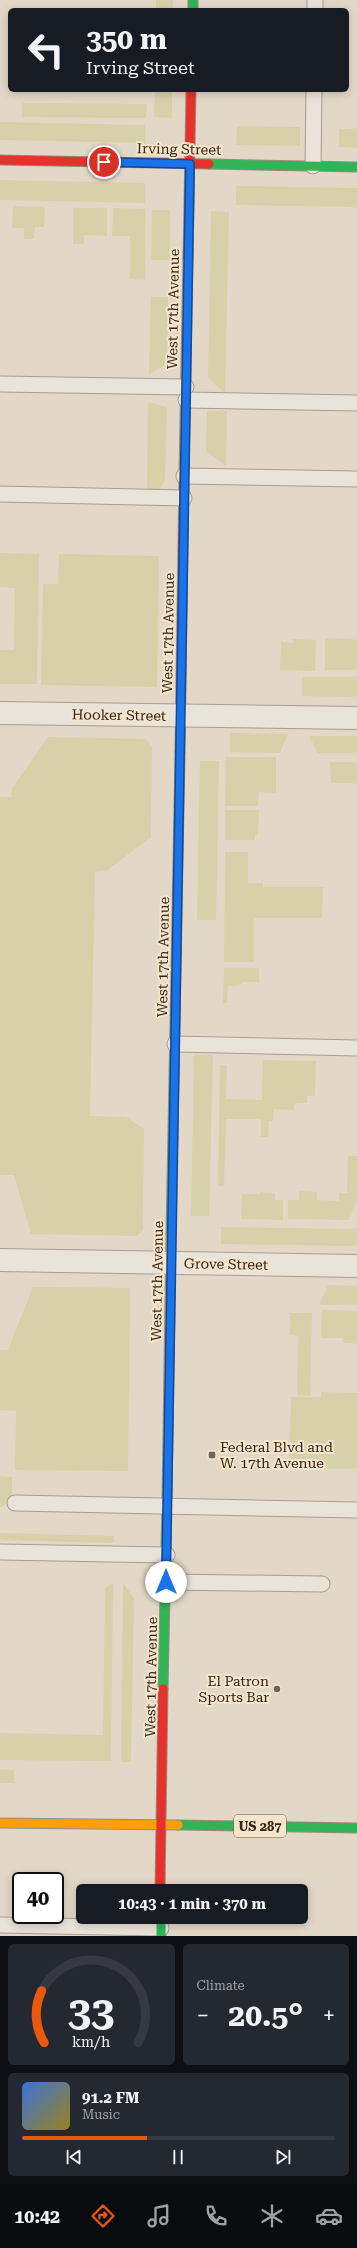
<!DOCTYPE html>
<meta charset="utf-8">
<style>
:root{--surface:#171b24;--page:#242831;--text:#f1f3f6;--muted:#9ea1a6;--line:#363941;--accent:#ea580c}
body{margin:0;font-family:"Roboto Serif",serif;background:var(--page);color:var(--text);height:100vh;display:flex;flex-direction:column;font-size:15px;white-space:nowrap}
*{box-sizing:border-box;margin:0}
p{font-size:13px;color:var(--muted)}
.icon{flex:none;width:22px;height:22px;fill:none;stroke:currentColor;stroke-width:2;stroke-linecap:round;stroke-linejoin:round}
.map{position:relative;height:1936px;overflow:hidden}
.sheet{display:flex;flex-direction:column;gap:8px;padding:8px;background:#0d0f14;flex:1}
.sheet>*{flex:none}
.guide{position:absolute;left:8px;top:8px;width:341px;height:84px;border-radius:6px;box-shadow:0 2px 10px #0003;background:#171b24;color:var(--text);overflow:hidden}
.speed{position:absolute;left:12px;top:1872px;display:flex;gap:8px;font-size:20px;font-weight:700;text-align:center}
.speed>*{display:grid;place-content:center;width:52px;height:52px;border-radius:50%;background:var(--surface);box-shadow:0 2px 10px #0003;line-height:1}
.speed .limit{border:2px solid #111;border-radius:6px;background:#fff;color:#111}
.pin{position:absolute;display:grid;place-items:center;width:34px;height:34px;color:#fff;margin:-17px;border:2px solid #fff;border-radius:50%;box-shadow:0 1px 4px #0007}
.me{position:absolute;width:44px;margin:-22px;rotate:0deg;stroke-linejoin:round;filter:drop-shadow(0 0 3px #0008)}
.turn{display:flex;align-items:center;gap:14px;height:84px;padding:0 12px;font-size:18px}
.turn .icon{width:52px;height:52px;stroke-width:2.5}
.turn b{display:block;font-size:28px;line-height:34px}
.big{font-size:30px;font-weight:700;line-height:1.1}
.sheet .tile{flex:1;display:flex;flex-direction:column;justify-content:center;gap:6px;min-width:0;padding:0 14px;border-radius:6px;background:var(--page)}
.sheet .dial{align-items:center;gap:0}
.dial svg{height:104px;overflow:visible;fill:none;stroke:var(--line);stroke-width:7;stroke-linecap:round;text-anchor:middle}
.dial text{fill:var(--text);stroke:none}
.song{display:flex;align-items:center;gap:12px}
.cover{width:48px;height:48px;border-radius:6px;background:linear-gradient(135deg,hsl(220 70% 55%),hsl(50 70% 35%))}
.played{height:4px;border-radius:2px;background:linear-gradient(90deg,var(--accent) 40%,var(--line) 40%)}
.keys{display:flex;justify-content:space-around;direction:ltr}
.heat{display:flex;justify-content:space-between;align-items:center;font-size:22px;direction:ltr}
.sheet .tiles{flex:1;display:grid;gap:8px;grid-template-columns:1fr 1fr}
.tile:last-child{grid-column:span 2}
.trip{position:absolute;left:76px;top:1884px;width:232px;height:40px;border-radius:6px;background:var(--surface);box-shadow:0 2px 10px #0003;font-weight:700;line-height:40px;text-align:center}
.tab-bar{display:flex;height:64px;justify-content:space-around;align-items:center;background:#090b0e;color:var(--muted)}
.tab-bar .icon{width:28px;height:28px}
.tab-bar .on{color:var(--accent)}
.tab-bar b{font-size:18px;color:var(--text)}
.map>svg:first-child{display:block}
.green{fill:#d6d1a9}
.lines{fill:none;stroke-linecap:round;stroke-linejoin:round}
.lane-casing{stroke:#a69d91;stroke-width:17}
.street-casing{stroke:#a69d91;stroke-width:24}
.fast-casing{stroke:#978c81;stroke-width:11}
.slow-casing{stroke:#978c81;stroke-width:11}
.jam-casing{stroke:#978c81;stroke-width:11}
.lane{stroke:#eae3da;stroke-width:15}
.street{stroke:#eae3da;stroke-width:22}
.fast{stroke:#30b455;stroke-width:9}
.slow{stroke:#ff9f0a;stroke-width:9}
.jam{stroke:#e5322d;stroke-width:9}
.route-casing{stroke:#114b97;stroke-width:10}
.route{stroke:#1a73e8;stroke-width:7}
.poi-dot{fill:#716357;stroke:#f5e5cb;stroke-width:1.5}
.labels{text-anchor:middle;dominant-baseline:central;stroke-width:4;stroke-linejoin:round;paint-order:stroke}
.shield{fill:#f5e5cb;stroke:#6e5e50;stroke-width:1}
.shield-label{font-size:13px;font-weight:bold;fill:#34241b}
.street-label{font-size:14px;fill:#34241b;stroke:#f5e5cb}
.poi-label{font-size:14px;fill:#34241b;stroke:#f5e5cb;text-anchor:start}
</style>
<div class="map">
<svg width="357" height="1936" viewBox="0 0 357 1936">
<rect width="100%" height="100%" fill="#e3d8c7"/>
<g class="green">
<rect x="156" y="0" width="17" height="10"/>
<path d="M 155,90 L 172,90 L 172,118 L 154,117 Z"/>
<path d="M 22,103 L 147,104 L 146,118 L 22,117 Z"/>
<path d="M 0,122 L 145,125 L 145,143 L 0,140 Z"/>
<path d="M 237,126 L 300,127 L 300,146 L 236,145 Z"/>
<path d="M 339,129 L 357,129 L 357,148 L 339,147 Z"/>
<path d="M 0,180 L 145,183 L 145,203 L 0,200 Z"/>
<path d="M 236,186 L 357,188 L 357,207 L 236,205 Z"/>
<path d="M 13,206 L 45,207 L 44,227 L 35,227 L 34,239 L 24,239 L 24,228 L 12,228 Z"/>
<path d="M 73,208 L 107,208 L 107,236 L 84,235 L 84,244 L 73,244 Z"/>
<path d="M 113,208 L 145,209 L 145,280 L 130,279 L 130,236 L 112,236 Z"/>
<path d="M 152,210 L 170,210 L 170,260 L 151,260 Z"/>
<path d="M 211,211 L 229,212 L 225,393 L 208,377 Z"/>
<path d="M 151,297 L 168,297 L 167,364 L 149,374 Z"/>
<path d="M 148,402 L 167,407 L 165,480 L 159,491 L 147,490 Z"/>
<path d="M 207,411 L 227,411 L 226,466 L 206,451 Z"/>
<path d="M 0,553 L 39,554 L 37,684 L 0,684 L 0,650 L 14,650 L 15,588 L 0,587 Z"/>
<path d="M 59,554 L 159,556 L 157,687 L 41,685 L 43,584 L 58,584 Z"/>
<path d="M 325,638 L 357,639 L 357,670 L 325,670 Z"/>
<path d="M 293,639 L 316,640 L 315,671 L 280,670 L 281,642 L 293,643 Z"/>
<path d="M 302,677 L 357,677 L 357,697 L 302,696 Z"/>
<path d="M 230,733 L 288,734 L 280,753 L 230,752 Z"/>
<path d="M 309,736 L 357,736 L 357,753 L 318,753 Z"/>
<path d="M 48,737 L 146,739 L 152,747 L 151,837 L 106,871 L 95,872 L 90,1116 L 126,1117 L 144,1129 L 143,1229 L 137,1236 L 31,1234 L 14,1175 L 0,1175 L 0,797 L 11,797 L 12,788 Z"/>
<path d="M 226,757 L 276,757 L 276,793 L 259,792 L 258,806 L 225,806 Z"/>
<path d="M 200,761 L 219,761 L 216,920 L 197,920 Z"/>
<path d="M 330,762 L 357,762 L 357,783 L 331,783 Z"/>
<path d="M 225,810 L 259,810 L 258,835 L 255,835 L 255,840 L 225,840 Z"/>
<path d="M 225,852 L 248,852 L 248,883 L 263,883 L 263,887 L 323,887 L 322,918 L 254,918 L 254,962 L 224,962 Z"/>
<path d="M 224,968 L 259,968 L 259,982 L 243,982 L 238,986 L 228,986 L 227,1003 L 223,1003 Z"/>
<path d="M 194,1055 L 213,1055 L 209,1216 L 191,1216 Z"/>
<path d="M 263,1060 L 316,1061 L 315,1096 L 307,1096 L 307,1103 L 295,1103 L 294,1110 L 273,1109 L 273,1121 L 269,1121 L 268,1137 L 261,1137 L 261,1119 L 226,1119 L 224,1186 L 218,1186 L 220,1065 L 227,1065 L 226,1099 L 262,1100 Z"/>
<path d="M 348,1156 L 357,1156 L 357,1201 L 349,1220 L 288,1219 L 288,1200 L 299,1200 L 299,1191 L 317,1192 L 317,1200 L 339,1201 L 339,1193 L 347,1193 Z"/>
<path d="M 260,1192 L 275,1193 L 275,1200 L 283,1200 L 283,1220 L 241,1219 L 242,1194 L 260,1194 Z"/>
<path d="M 221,1227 L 357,1229 L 357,1246 L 221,1244 Z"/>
<path d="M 328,1285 L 357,1286 L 357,1305 L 319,1305 Z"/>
<path d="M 33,1287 L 130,1288 L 128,1471 L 15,1470 L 16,1411 L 0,1410 L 0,1350 L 8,1350 Z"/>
<path d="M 322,1310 L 357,1311 L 357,1343 L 344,1343 L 343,1338 L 321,1338 Z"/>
<path d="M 290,1313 L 312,1313 L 310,1396 L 297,1395 L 298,1336 L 290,1335 Z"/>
<path d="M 321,1392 L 357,1393 L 357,1469 L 289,1468 L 291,1397 L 321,1397 Z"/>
<path d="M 0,1476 L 12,1477 L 12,1499 L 0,1508 Z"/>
<path d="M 0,1533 L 114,1536 L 114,1543 L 0,1540 Z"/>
<path d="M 113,1583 L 111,1761 L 0,1760 L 0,1733 L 103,1735 L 105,1588 Z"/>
<path d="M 123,1583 L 134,1598 L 131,1762 L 121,1762 Z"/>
<path d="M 0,1769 L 14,1770 L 14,1783 L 0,1783 Z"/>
</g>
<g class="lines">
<defs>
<g id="lane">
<path d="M 315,10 L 315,0"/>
<path d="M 313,166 L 314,90"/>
<path d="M 0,384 L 186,387"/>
<path d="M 186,400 L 357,403"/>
<path d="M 184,476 L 357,479"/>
<path d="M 0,494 L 184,498"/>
<path d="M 175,1044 L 357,1048"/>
<path d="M 15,1503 L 357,1510"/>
<path d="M 0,1552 L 167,1555"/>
<path d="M 167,1582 L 322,1584"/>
<path d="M 0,1925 L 161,1928"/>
</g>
<g id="street">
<path d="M 0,713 L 357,718"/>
<path d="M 0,1260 L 357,1266"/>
</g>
<g id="fast">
<path d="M 193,0 L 193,10"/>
<path d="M 209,164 L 357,167"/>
<path d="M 171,1234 L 176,970"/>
<path d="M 163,1689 L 167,1501"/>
<path d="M 178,1825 L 357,1828"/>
<path d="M 161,1917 L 161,1936"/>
</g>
<g id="slow">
<path d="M 184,473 L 188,258"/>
<path d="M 176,970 L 180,752"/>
<path d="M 167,1501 L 171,1234"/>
<path d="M 0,1823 L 178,1825"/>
</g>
<g id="jam">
<path d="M 0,160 L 209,164"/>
<path d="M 188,258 L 191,90"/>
<path d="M 180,752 L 184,473"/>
<path d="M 160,1891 L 163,1689"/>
</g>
</defs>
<use href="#lane" class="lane-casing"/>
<use href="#street" class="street-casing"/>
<use href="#fast" class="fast-casing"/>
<use href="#slow" class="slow-casing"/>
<use href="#jam" class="jam-casing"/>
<use href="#lane" class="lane"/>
<use href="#street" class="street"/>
<use href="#fast" class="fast"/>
<use href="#slow" class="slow"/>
<use href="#jam" class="jam"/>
</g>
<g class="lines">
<defs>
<path id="route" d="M 104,162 L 190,164 L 166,1582"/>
</defs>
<use href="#route" class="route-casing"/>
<use href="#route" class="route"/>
</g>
<g class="poi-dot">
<rect x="208" y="1451" width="8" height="8" rx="2"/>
<circle cx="277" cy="1689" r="4"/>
</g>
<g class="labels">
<rect class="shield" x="234" y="1815" width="52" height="22" rx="3"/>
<g class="shield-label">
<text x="260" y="1826">US 287</text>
</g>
<g class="street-label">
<text transform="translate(179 149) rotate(1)">Irving Street</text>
<text transform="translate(173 309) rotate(-89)">West 17th Avenue</text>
<text transform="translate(168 633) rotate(-89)">West 17th Avenue</text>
<text transform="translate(119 715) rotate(1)">Hooker Street</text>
<text transform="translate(163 957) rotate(-89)">West 17th Avenue</text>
<text transform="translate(226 1264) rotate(1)">Grove Street</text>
<text transform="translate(157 1281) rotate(-89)">West 17th Avenue</text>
<text transform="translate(151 1677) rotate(-89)">West 17th Avenue</text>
</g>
<g class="poi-label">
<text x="220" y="1447">Federal Blvd and<tspan x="220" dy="16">W. 17th Avenue</tspan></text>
<text x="269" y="1681" text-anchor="end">El Patron<tspan x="269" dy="16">Sports Bar</tspan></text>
</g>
</g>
</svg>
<div class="speed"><div class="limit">40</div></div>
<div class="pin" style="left:104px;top:162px;background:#d93025"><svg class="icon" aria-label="arrive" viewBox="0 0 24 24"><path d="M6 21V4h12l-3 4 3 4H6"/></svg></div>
<svg class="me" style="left:166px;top:1582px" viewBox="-20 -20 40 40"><circle r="19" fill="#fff"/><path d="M0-13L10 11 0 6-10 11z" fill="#1a73e8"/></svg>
<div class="trip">10:43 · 1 min · 370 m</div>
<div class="guide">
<div class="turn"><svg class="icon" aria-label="left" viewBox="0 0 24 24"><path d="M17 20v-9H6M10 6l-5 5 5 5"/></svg><div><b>350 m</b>Irving Street</div></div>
</div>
</div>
<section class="sheet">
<div class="tiles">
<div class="tile dial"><svg viewBox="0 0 100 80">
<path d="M14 69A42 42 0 1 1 86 69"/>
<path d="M14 69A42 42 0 0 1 12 29" stroke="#ea580c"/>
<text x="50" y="56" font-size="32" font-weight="700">33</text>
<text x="50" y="72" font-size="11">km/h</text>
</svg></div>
<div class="tile"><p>Climate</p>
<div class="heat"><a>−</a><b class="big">20.5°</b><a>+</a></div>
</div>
<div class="tile">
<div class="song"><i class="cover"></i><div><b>91.2 FM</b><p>Music</p></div></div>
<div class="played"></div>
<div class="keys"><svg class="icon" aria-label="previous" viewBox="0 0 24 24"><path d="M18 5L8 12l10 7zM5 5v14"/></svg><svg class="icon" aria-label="pause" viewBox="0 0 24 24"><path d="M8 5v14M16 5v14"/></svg><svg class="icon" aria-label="next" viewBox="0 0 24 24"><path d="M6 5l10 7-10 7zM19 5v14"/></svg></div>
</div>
</div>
</section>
<nav class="tab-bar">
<b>10:42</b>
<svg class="icon on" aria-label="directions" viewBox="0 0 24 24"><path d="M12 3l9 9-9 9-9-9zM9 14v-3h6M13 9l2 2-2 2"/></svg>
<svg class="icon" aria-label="music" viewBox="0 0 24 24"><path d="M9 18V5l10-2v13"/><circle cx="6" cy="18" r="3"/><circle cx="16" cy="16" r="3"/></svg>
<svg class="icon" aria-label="phone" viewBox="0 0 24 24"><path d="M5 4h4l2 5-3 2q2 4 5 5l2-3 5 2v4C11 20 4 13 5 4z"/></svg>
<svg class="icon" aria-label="climate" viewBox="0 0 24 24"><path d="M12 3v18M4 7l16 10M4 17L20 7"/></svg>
<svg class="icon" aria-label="car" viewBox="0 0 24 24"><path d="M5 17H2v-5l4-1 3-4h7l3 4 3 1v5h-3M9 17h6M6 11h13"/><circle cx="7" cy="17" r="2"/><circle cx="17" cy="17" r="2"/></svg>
</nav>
